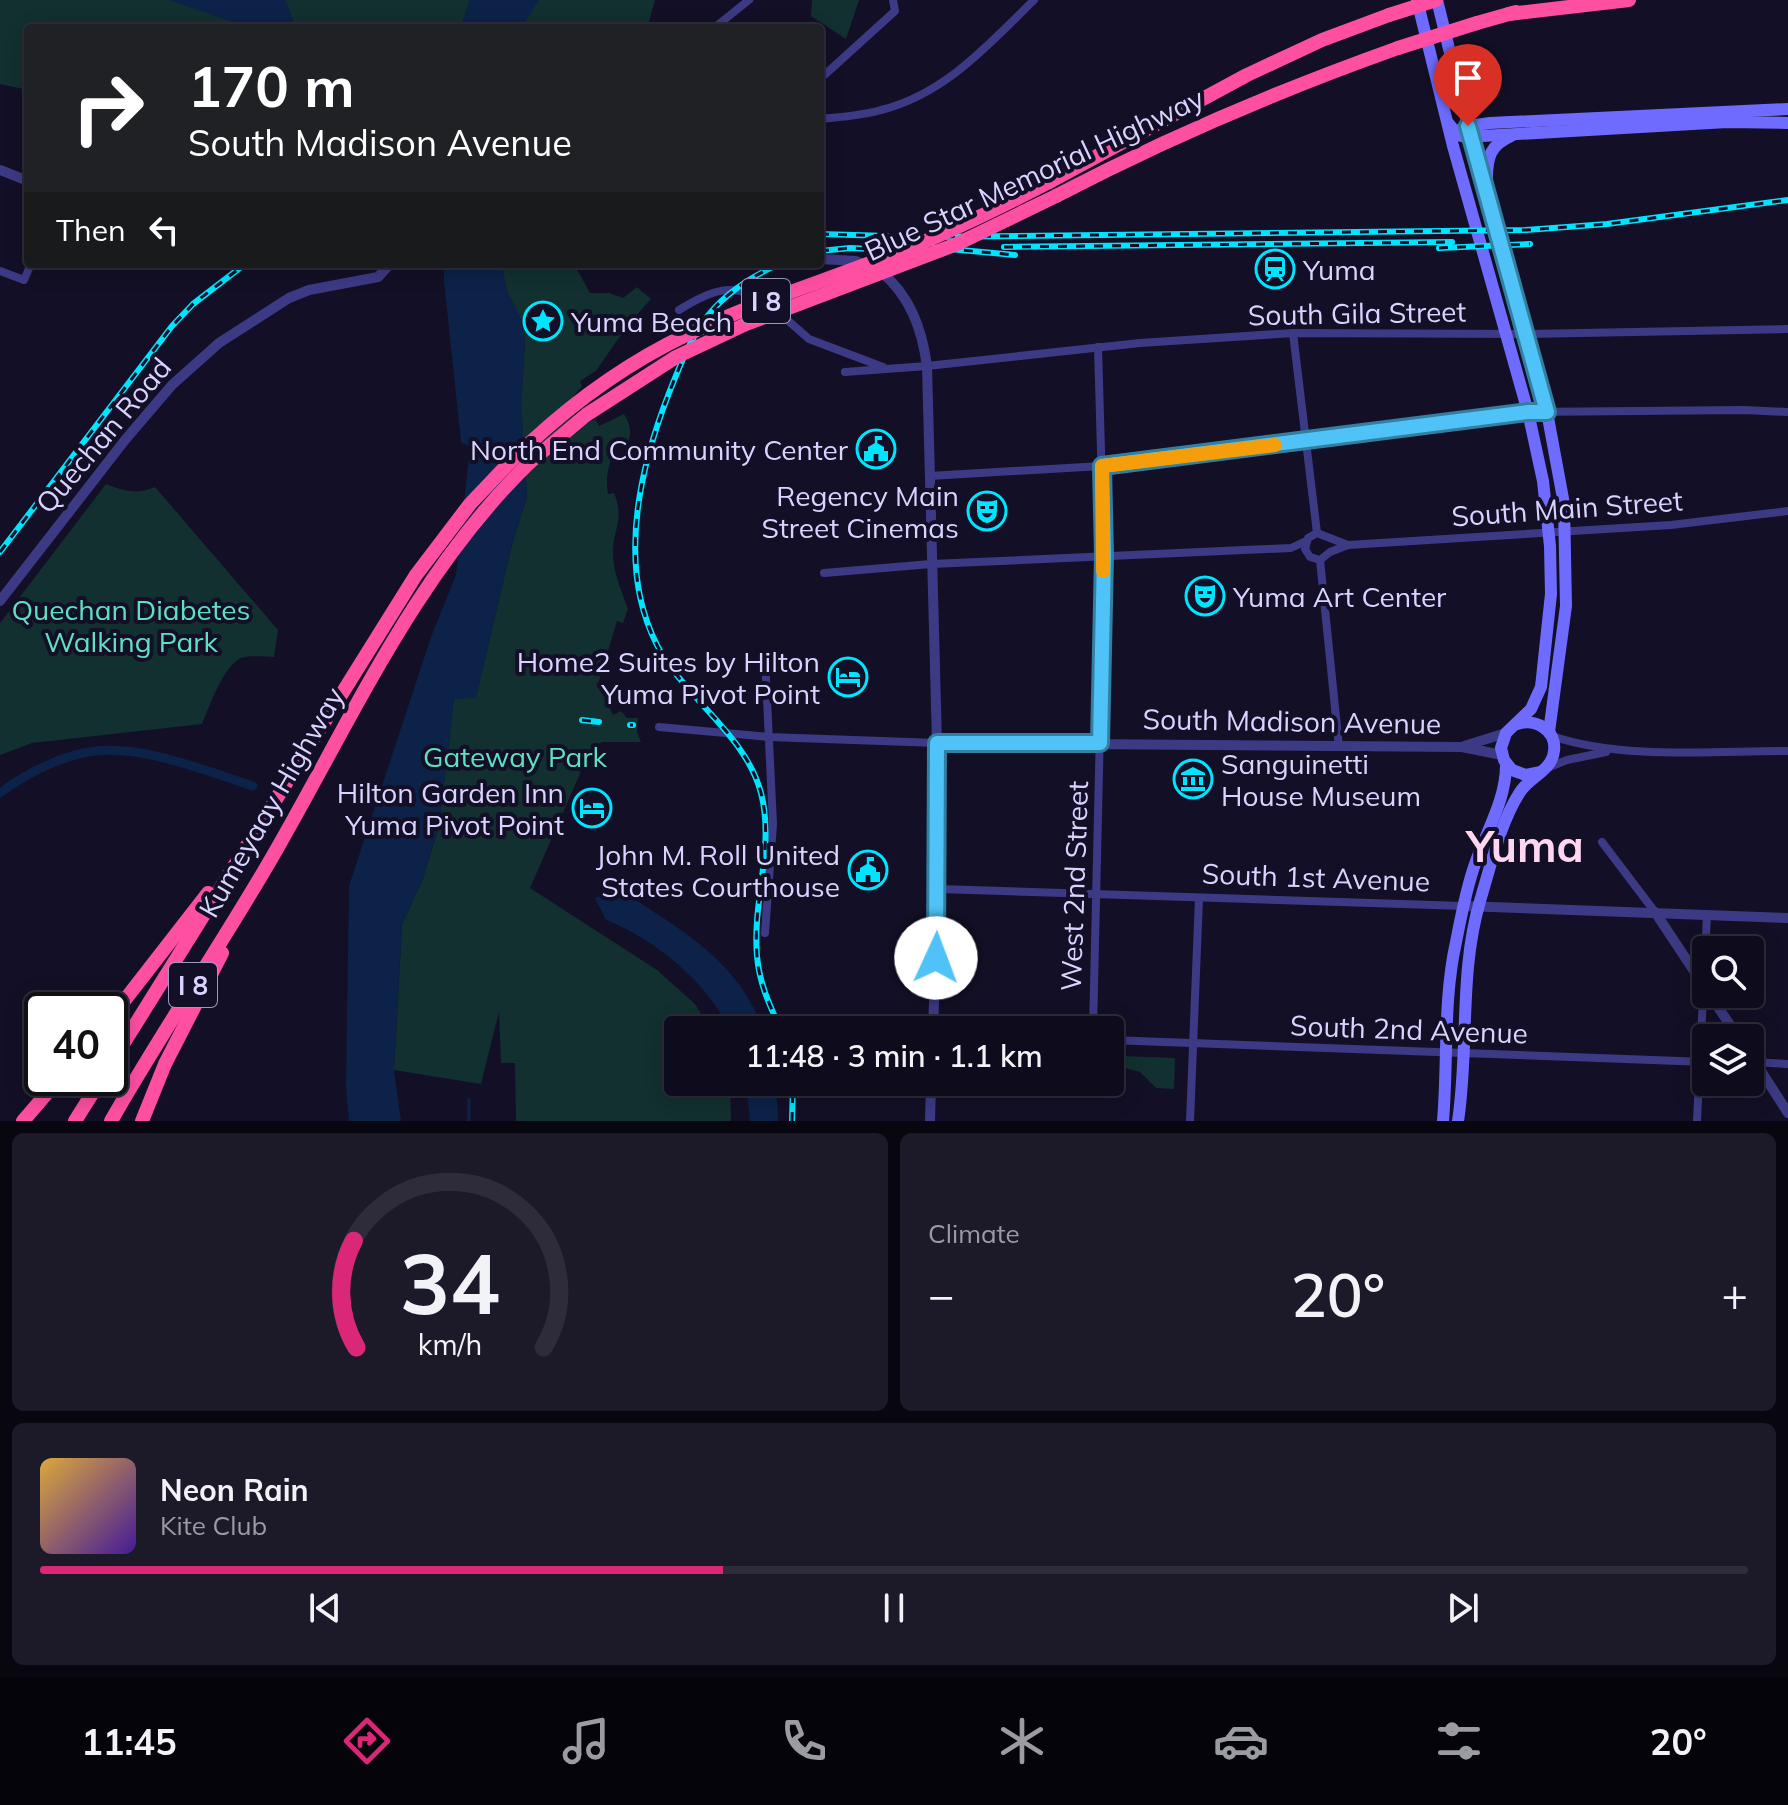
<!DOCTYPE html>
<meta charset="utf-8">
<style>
:root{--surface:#0e0b1c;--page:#1c1929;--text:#f1f3f6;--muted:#9b9ba3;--line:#2e2b3b;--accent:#db2777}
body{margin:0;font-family:Mulish,sans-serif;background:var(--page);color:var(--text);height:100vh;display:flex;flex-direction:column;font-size:30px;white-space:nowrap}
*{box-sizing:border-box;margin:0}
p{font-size:26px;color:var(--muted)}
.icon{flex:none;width:44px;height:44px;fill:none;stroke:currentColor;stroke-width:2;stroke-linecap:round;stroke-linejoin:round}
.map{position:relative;height:1121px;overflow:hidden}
.details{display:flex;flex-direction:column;gap:12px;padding:12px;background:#08060f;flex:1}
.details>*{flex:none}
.top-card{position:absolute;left:24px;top:24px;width:800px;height:244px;border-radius:8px;box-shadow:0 4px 20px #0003,0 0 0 2px var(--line);background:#202124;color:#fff;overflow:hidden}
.tools{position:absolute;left:1692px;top:936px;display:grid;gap:16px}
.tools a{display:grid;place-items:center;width:72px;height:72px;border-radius:8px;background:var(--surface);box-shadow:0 4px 20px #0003,0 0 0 2px var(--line);font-size:40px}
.speed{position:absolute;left:24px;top:992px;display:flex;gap:16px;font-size:40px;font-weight:700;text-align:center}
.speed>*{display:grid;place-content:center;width:104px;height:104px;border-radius:50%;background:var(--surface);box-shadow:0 4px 20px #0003,0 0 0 2px var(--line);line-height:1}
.speed .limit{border:4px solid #111;border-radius:12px;background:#fff;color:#111}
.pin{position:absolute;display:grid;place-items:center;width:68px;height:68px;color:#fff;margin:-82px -34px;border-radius:50% 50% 50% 0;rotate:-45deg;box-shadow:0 0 8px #0007}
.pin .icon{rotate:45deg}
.me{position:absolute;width:88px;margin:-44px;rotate:2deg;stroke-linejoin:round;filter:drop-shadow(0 0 6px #0008)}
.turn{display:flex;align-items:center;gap:28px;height:168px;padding:0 32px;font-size:36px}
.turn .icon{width:104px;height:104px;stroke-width:2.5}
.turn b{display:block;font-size:56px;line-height:68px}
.then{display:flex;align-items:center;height:76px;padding:0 32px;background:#0003;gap:16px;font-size:30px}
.big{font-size:60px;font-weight:600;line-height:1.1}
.details .tile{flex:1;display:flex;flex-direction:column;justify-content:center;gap:12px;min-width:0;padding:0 28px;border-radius:12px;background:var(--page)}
.details .dial{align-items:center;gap:0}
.dial svg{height:208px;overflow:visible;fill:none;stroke:var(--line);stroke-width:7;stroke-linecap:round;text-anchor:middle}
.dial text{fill:var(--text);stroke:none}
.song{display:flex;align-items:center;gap:24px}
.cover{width:96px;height:96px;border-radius:12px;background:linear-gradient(135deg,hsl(40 70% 55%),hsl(260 70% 35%))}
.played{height:8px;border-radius:4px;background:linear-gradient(90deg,var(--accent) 40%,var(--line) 40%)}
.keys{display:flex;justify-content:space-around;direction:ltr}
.heat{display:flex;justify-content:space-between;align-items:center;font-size:44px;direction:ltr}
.details .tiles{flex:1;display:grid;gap:12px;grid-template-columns:1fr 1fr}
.tile:last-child{grid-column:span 2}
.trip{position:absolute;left:664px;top:1016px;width:460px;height:80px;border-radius:8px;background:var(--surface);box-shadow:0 4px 20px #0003,0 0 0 2px var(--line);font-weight:600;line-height:80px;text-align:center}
.tab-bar{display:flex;height:128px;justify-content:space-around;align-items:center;background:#06040b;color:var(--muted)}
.tab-bar .icon{width:56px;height:56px}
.tab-bar .current{color:var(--accent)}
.tab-bar b{font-size:36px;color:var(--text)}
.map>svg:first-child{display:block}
.green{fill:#12302f}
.water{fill:#0c2248}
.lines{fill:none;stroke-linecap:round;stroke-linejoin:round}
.stream{stroke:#0c2248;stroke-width:3}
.canal{stroke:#0c2248;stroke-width:9}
.minor{stroke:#3d3a85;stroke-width:8}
.tertiary{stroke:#3d3a85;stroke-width:10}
.secondary{stroke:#6f6bff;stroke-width:12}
.motorway{stroke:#ff4fa3;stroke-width:14}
.rail-casing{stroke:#00e5ff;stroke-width:6}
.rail{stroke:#130f26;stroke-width:3;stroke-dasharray:9;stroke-linecap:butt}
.motorway-bridge{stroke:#ff4fa3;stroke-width:14}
.route-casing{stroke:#337fa1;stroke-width:20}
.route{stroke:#4fc3f7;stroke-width:14}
.slow{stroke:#f59e0b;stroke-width:14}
.labels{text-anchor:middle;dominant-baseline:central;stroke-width:8;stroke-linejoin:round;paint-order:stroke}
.shield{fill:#130f26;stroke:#9e99be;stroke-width:2}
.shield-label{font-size:26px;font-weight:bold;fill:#d9d4ff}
.street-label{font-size:28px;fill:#d9d4ff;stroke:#130f26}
.poi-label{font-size:28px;fill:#d9d4ff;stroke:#130f26;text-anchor:end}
.park-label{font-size:28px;fill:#5fe0c0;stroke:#130f26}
.town-label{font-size:44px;font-weight:bold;fill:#ffd6f0;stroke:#130f26}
</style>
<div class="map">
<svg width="1788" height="1121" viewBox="0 0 1788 1121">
<rect width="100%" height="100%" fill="#130f26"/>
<g class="green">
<path d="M 0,0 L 470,0 L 461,28 L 28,28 L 28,90 L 0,84 Z"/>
<path d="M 539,0 L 655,0 L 647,28 L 521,28 L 525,18 Z"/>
<path d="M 812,0 L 859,0 L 846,39 L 811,16 Z"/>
<path d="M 501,264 L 574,264 L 590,293 L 609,293 L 623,298 L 637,287 L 651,299 L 627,326 L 596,371 L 580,381 L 582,387 C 569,397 568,413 583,422 L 596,420 L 599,426 L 624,414 C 631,425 633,435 625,447 L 619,444 C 609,460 605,475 608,494 L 614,493 C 624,517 615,526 613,549 C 612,570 621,589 628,609 L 623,623 L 617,621 L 598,684 L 613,715 L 621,711 L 627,718 L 638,718 L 637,732 L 641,742 L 602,742 L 586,753 L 579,776 L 530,888 L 657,970 L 695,1004 L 711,1030 L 678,1030 L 678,1082 L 730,1082 L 731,1121 L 516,1121 L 515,1063 L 501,1063 L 499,1012 L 481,1084 L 394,1070 L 402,924 L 422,881 L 439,826 L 454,698 L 476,697 L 512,544 L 527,497 L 521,404 L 525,342 L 521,319 L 507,291 Z"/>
<path d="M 106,484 C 124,491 136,495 155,487 L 278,630 L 274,657 C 264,657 251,655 241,658 C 224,665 209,707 202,724 L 32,743 L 0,755 L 0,623 Z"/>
<path d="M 1122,1056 L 1175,1058 L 1174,1089 L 1156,1088 L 1140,1072 L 1121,1067 Z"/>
</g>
<g class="water">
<path d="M 169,0 L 285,0 L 297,28 L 240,28 L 227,20 Z"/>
<path d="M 470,0 L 539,0 L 521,28 L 461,28 Z"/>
<path d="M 444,264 L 501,264 L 507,291 L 521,319 L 525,342 L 521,404 L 527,497 L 512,544 L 476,698 L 454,699 L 439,826 L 422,881 L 402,924 L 394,1070 L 401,1121 L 349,1121 L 346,1087 L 349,886 L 431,637 L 456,575 L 470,447 L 461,442 L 444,281 Z"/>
<path d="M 617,888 C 676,927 739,959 763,1030 L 729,1030 C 709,983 653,938 606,920 L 595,898 Z"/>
<path d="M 746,1082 L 776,1082 L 778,1121 L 750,1121 Z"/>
</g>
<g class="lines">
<path class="stream" d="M 469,1121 L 469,1099"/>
<path class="canal" d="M 0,793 C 25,774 64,754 96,751 C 146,746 206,771 253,786"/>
<g class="minor">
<path d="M 714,28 L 749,0"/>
<path d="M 820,79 L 895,11 L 893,0"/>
<path d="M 820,119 C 840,117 861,116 881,110 C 945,94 988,45 1034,0"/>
<path d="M 0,271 L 24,280 L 31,264"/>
<path d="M 679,310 C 711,290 733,281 767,302"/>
<path d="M 777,311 L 809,339 L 883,367"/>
<path d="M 1293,333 L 1317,533"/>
<path d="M 845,372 L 927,366 L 1140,343 L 1293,333 L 1527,334 L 1788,329"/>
<path d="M 929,476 L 1102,466 L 1528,412 L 1744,410 L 1788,412"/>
<path d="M 1348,545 L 1317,533 L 1308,538 L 1305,549 L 1310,557 L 1320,560 L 1330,552 L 1348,545 L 1671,525 L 1788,511"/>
<path d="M 1320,560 L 1339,747"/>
<path d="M 824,573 L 931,564 L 1291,548 L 1306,541"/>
<path d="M 659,727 L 769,737 L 937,743"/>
<path d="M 1552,736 C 1622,760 1713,751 1788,751"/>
<path d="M 1547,768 L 1567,760 L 1606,752"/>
<path d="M 1602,842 L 1655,912"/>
<path d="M 938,889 L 1464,906"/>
<path d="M 765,933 L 773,824 L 765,658"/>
<path d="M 1093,1030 L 1104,556 L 1098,347"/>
<path d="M 1110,1040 L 1706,1062"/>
<path d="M 1751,1062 L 1788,1064"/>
<path d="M 1190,1121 L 1199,898"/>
<path d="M 1697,1121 L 1707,915"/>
</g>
<g class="tertiary">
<path d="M 0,170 L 28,181"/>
<path d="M 820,259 L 856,261 L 865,265"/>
<path d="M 880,271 C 910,295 922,329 927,366 L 937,743 L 938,889 L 933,1030"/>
<path d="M 0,601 L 125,440 L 172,385 L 219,343 L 289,298 L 309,290 L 378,277 L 390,264"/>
<path d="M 937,743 L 1462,747 L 1502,755"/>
<path d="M 1464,746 L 1506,733"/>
<path d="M 1464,906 L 1788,918"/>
<path d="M 1655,912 L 1706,989"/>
<path d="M 1709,994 L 1739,1038"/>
<path d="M 1750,1054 L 1788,1113"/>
<path d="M 930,1121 L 931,1082"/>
</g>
<g class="secondary">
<path d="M 1417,0 L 1453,146 L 1528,412 L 1543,481 L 1550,546 L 1551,594 L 1541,687 L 1531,709 L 1506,733 L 1501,748 L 1504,760 L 1512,770 L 1526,775 L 1541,772"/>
<path d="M 1437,0 L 1468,126 L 1547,412 L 1564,504 L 1566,606 L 1549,732"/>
<path d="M 1449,124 L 1458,135 L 1465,137 L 1727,122 L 1788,123"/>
<path d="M 1461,129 L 1468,126 L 1490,123 L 1788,109"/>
<path d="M 1487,178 C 1487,156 1491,145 1511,136"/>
<path d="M 1443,1121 C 1448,1062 1443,1000 1456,942 C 1461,917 1466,889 1475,864 C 1486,832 1506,800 1506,765"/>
<path d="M 1458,1121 C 1469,1049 1459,972 1480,901 C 1491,865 1500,823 1520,792 C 1530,776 1552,771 1554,751 C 1557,730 1535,718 1517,724"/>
</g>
<g class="motorway">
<path d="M 1509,14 L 1629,0"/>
<path d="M 1477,23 L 1516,12"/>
<path d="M 1049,182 L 1247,75 L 1322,40 L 1389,15"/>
<path d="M 1056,196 C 1167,138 1280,90 1398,48"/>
<path d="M 110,1019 L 208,893"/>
<path d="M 110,1065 L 416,575 L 470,504 L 508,464"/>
<path d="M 23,1121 L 60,1078"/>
<path d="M 75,1121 L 102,1078"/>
<path d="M 111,1121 C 164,1028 225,940 278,847 C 354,714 418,571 529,463"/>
<path d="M 142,1121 L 165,1064 L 222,953"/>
</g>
<defs>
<g id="rail">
<path d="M 820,234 L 923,237 L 1526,230 L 1607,224 L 1788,200"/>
<path d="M 928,247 L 1015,255"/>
<path d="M 1004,247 L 1452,242"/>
<path d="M 1439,248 L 1530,244"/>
<path d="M 820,251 L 850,248 L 940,252"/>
<path d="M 779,264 C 750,277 722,295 703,322 C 688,344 679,368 669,393 C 639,470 617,567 657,645 C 685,699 745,733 761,793 C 775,847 752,901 757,956 C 759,983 770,1006 781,1030"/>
<path d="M 0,552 L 172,326 L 193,304 L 245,264"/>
<path d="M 582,720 L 599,722"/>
<path d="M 630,725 L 633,725"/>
<path d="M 792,1121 L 793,1082"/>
</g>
</defs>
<use href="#rail" class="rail-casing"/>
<use href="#rail" class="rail"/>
<g class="motorway-bridge">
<path d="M 1389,15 L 1436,0"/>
<path d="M 1398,48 L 1477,23"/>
<path d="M 529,463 L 586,415 L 676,357 L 746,324 L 957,244 L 1056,196"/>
<path d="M 508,464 C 555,417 609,375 668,344 C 737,308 811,286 883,258 C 940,237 995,210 1049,182"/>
</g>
</g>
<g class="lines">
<defs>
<path id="route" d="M 936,958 L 937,743 L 1100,743 L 1104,556 L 1102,466 L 1528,412 L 1547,412 L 1468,126"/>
</defs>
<use href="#route" class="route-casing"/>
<use href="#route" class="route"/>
<path class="slow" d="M 1103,571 L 1102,466 L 1275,445"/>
</g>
<defs>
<symbol id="station-ring" viewBox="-11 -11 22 22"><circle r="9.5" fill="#130f26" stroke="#00e5ff" stroke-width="1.5"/><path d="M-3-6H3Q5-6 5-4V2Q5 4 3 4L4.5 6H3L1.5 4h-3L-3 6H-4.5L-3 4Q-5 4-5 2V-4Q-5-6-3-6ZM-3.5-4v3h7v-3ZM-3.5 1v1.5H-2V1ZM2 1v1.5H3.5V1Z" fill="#00e5ff"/></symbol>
<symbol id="sight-ring" viewBox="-11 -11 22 22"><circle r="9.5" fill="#130f26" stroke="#00e5ff" stroke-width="1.5"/><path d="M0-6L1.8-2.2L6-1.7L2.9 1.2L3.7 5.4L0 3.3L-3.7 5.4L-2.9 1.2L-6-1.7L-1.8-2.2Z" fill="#00e5ff"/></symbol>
<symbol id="civic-ring" viewBox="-11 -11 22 22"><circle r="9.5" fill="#130f26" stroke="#00e5ff" stroke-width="1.5"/><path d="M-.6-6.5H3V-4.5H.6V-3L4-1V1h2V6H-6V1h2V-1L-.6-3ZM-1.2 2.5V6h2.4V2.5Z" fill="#00e5ff"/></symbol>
<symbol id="theatre-ring" viewBox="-11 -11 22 22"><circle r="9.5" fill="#130f26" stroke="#00e5ff" stroke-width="1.5"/><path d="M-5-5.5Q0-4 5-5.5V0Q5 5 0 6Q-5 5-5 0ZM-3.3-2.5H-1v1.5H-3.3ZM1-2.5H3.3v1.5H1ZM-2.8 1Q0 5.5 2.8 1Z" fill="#00e5ff"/></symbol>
<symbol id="hotel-ring" viewBox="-11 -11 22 22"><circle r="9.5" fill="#130f26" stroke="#00e5ff" stroke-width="1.5"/><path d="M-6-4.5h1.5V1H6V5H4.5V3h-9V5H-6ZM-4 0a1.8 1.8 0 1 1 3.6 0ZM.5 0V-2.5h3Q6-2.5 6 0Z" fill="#00e5ff"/></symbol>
<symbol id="museum-ring" viewBox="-11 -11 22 22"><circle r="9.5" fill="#130f26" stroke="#00e5ff" stroke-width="1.5"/><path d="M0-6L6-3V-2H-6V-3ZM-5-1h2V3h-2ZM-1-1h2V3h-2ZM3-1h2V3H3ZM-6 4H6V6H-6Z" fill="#00e5ff"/></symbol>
</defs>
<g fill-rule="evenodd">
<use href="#station-ring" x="1253" y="247" width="44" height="44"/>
<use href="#sight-ring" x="521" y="299" width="44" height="44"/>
<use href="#civic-ring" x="854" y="427" width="44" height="44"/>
<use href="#theatre-ring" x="965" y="489" width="44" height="44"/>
<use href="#theatre-ring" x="1183" y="574" width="44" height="44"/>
<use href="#hotel-ring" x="826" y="655" width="44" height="44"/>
<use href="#museum-ring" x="1171" y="757" width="44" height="44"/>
<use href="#hotel-ring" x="570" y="786" width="44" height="44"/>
<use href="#civic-ring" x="846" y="848" width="44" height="44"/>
</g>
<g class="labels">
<g class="shield">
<rect x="742" y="279" width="48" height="44" rx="6"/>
<rect x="169" y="963" width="48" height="44" rx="6"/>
</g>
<g class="shield-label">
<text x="766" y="301">I 8</text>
<text x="193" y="985">I 8</text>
</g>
<g class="street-label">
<text transform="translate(1034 174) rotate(-25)">Blue Star Memorial Highway</text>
<text transform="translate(1357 313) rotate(-1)">South Gila Street</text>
<text transform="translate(103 435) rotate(-50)">Quechan Road</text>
<text transform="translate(1567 508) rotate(-4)">South Main Street</text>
<text transform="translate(1292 721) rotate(1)">South Madison Avenue</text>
<text transform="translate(271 802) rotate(-60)">Kumeyaay Highway</text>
<text transform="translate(1316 877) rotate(2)">South 1st Avenue</text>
<text transform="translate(1074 886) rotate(-88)">West 2nd Street</text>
<text transform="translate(1409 1029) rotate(2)">South 2nd Avenue</text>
</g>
<g class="poi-label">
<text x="1303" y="269" text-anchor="start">Yuma</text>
<text x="571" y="321" text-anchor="start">Yuma Beach</text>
<text x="848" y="449">North End Community Center</text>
<text x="959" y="495">Regency Main<tspan x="959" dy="32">Street Cinemas</tspan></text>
<text x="1233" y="596" text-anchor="start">Yuma Art Center</text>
<text x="820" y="661">Home2 Suites by Hilton<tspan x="820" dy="32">Yuma Pivot Point</tspan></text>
<text x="1221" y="763" text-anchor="start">Sanguinetti<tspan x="1221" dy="32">House Museum</tspan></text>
<text x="564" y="792">Hilton Garden Inn<tspan x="564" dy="32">Yuma Pivot Point</tspan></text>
<text x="840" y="854">John M. Roll United<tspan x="840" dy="32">States Courthouse</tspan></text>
</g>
<g class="park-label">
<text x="131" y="609">Quechan Diabetes<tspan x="131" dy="32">Walking Park</tspan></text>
<text x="515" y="756">Gateway Park</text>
</g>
<g class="town-label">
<text x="1525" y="845">Yuma</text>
</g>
</g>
</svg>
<div class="tools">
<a><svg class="icon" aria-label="search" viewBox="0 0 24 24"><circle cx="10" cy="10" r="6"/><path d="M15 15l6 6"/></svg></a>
<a><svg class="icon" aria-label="layers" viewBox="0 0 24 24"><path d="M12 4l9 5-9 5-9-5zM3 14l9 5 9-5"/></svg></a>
</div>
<div class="speed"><div class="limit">40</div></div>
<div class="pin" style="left:1468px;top:126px;background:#d93025"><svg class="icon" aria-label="arrive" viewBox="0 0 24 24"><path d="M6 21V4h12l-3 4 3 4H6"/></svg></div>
<svg class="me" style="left:936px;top:958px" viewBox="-20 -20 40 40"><circle r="19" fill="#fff"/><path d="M0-13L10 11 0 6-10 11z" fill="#4fc3f7"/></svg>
<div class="trip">11:48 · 3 min · 1.1 km</div>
<div class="top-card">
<div class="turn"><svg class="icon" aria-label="right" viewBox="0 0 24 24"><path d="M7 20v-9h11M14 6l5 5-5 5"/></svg><div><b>170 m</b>South Madison Avenue</div></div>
<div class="then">Then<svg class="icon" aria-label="left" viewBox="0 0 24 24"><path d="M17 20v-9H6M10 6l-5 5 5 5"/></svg></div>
</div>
</div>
<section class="details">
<div class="tiles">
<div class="tile dial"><svg viewBox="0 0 100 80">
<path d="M14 69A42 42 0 1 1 86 69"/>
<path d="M14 69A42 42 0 0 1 13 28" stroke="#db2777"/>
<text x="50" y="56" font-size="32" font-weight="700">34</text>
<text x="50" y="72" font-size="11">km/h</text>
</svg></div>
<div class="tile"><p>Climate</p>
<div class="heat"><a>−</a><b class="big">20°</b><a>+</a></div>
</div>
<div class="tile">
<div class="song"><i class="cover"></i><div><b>Neon Rain</b><p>Kite Club</p></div></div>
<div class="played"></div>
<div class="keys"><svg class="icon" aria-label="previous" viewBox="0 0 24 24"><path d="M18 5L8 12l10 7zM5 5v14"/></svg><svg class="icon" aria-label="pause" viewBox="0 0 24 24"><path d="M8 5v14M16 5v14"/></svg><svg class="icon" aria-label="next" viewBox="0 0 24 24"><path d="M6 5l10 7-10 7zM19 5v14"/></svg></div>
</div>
</div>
</section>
<nav class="tab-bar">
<b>11:45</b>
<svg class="icon current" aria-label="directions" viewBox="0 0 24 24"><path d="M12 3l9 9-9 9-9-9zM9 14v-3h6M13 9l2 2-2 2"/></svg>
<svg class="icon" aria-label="music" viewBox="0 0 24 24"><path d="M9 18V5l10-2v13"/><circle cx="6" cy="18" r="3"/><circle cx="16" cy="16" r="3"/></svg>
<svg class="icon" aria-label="phone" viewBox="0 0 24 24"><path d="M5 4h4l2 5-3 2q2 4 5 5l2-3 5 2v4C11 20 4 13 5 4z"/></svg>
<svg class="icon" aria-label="climate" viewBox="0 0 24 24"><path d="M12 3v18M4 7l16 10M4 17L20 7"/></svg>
<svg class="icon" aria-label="car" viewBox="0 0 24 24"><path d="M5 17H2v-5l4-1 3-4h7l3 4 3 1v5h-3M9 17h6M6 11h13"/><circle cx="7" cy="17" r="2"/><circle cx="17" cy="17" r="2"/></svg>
<svg class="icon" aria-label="filters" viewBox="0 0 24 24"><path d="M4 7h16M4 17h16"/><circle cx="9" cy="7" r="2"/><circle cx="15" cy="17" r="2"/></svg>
<b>20°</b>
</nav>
